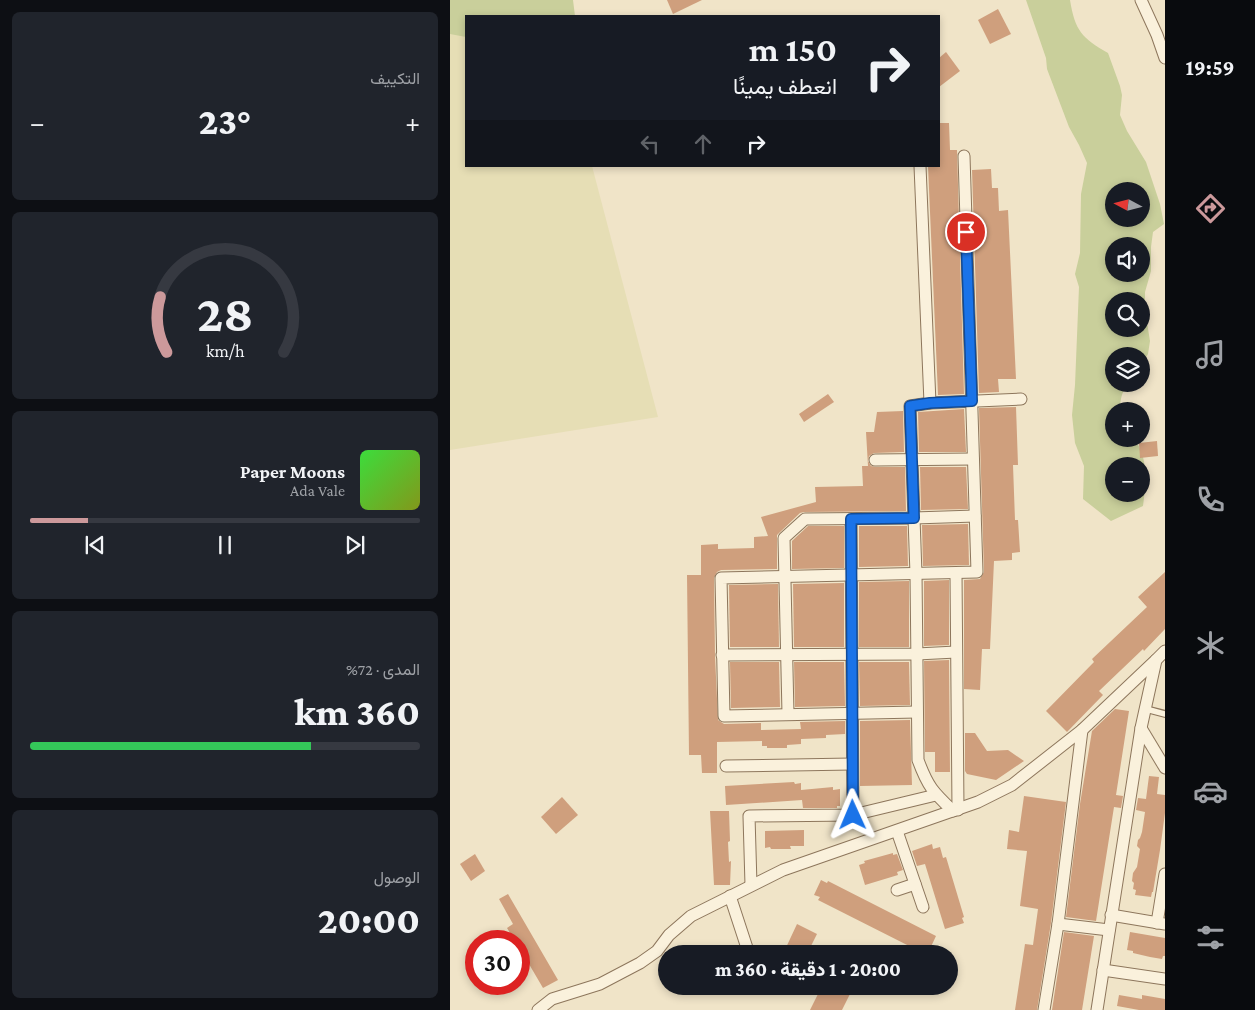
<!DOCTYPE html>
<html lang="ar">
<meta charset="utf-8">
<style>
:root{--surface:#171b24;--page:#20242c;--text:#f1f3f6;--muted:#9ea1a6;--line:#363941;--accent:#cc999b}
body{margin:0;font-family:"Crimson Pro",Vazirmatn,serif;background:var(--page);color:var(--text);direction:rtl;height:100vh;display:flex;flex-direction:column;font-size:19px;white-space:nowrap}
*{box-sizing:border-box;margin:0}
p{font-size:16px;color:var(--muted)}
.icon{flex:none;width:28px;height:28px;fill:none;stroke:currentColor;stroke-width:2;stroke-linecap:round;stroke-linejoin:round}
.map{position:relative;flex:1;overflow:hidden;direction:ltr}
.panel{display:flex;flex-direction:column;gap:12px;padding:12px;background:#0d0f14;width:450px}
.panel>*{flex:none}
.hud{position:absolute;left:15px;top:15px;width:475px;height:152px;border-radius:0px;box-shadow:0 2px 8px #0003;direction:rtl;background:#171b24;color:var(--text);overflow:hidden}
.needle{width:32px;rotate:277deg}
.buttons{position:absolute;left:655px;top:182px;display:grid;gap:10px}
.buttons a{display:grid;place-items:center;width:45px;height:45px;border-radius:50%;background:var(--surface);box-shadow:0 2px 8px #0003;font-size:25px}
.speed{position:absolute;left:15px;top:930px;display:flex;gap:10px;font-size:25px;font-weight:700;text-align:center}
.speed>*{display:grid;place-content:center;width:65px;height:65px;border-radius:50%;background:var(--surface);box-shadow:0 2px 8px #0003;line-height:1}
.speed .limit{border:8px solid #d22;background:#fff;color:#111}
.pin{position:absolute;display:grid;place-items:center;width:42px;height:42px;color:#fff;margin:-21px;border:2px solid #fff;border-radius:50%;box-shadow:0 1px 5px #0007}
.me{position:absolute;width:55px;margin:-28px;rotate:359deg;stroke-linejoin:round;filter:drop-shadow(0 0 4px #0008)}
.turn{display:flex;align-items:center;gap:18px;height:105px;padding:0 20px;font-size:22px}
.turn .icon{width:65px;height:65px;stroke-width:2.5}
.turn b{display:block;font-size:35px;line-height:42px}
.lanes{display:flex;align-items:center;height:48px;padding:0 20px;background:#0003;justify-content:center;gap:25px;direction:ltr}
.lanes .off{opacity:.35}
.big{font-size:38px;font-weight:800;line-height:1.1}
.panel .card{flex:1;display:flex;flex-direction:column;justify-content:center;gap:8px;min-width:0;padding:0 18px;border-radius:8px;background:var(--page)}
.panel .dial{align-items:center;gap:0}
.dial svg{height:130px;overflow:visible;fill:none;stroke:var(--line);stroke-width:7;stroke-linecap:round;text-anchor:middle}
.dial text{fill:var(--text);stroke:none}
.song{display:flex;align-items:center;gap:15px}
.cover{width:60px;height:60px;border-radius:8px;background:linear-gradient(135deg,hsl(120 70% 55%),hsl(70 70% 35%))}
.played{height:5px;border-radius:2px;background:linear-gradient(90deg,var(--accent) 15%,var(--line) 15%)}
.keys{display:flex;justify-content:space-around;direction:ltr}
.heat{display:flex;justify-content:space-between;align-items:center;font-size:28px;direction:ltr}
.charge{height:8px;border-radius:4px;background:linear-gradient(90deg,#34c759 72%,var(--line) 0)}
.trip{position:absolute;left:208px;top:945px;width:300px;height:50px;border-radius:25px;background:var(--surface);box-shadow:0 2px 8px #0003;font-weight:800;line-height:50px;text-align:center;direction:rtl}
main{display:flex;flex:1;min-height:0}
.menu{display:flex;flex-direction:column;width:90px;justify-content:space-around;align-items:center;background:#090b0e;color:var(--muted)}
.menu .icon{width:35px;height:35px}
.menu .selected{color:var(--accent)}
.menu b{font-size:22px;color:var(--text)}
.map>svg:first-child{display:block}
.farmland{fill:#e6deb5}
.green{fill:#c9cf9b;fill-rule:evenodd}
.building{fill:#cf9f7d}
.lines{fill:none;stroke-linecap:round;stroke-linejoin:round}
.service-casing{stroke:#8d765c;stroke-width:8}
.minor-casing{stroke:#8d765c;stroke-width:13}
.service{stroke:#faf1dc;stroke-width:5.5}
.minor{stroke:#faf1dc;stroke-width:11}
.route-casing{stroke:#114b97;stroke-width:12}
.route{stroke:#1a73e8;stroke-width:9}
</style>
<main>
<nav class="menu">
<b>19:59</b>
<svg class="icon selected" aria-label="directions" viewBox="0 0 24 24"><path d="M12 3l9 9-9 9-9-9zM9 14v-3h6M13 9l2 2-2 2"/></svg>
<svg class="icon" aria-label="music" viewBox="0 0 24 24"><path d="M9 18V5l10-2v13"/><circle cx="6" cy="18" r="3"/><circle cx="16" cy="16" r="3"/></svg>
<svg class="icon" aria-label="phone" viewBox="0 0 24 24"><path d="M5 4h4l2 5-3 2q2 4 5 5l2-3 5 2v4C11 20 4 13 5 4z"/></svg>
<svg class="icon" aria-label="climate" viewBox="0 0 24 24"><path d="M12 3v18M4 7l16 10M4 17L20 7"/></svg>
<svg class="icon" aria-label="car" viewBox="0 0 24 24"><path d="M5 17H2v-5l4-1 3-4h7l3 4 3 1v5h-3M9 17h6M6 11h13"/><circle cx="7" cy="17" r="2"/><circle cx="17" cy="17" r="2"/></svg>
<svg class="icon" aria-label="filters" viewBox="0 0 24 24"><path d="M4 7h16M4 17h16"/><circle cx="9" cy="7" r="2"/><circle cx="15" cy="17" r="2"/></svg>
</nav>
<div class="map">
<svg width="715" height="1010" viewBox="0 0 715 1010">
<rect width="100%" height="100%" fill="#f0e4c8"/>
<path class="farmland" d="M 0,24 L 16,28 L 16,166 L 142,166 L 208,417 L 0,450 Z"/>
<g class="green">
<path d="M 0,0 L 123,0 L 125,16 L 16,16 L 16,37 L 0,34 Z"/>
<path d="M 576,0 L 620,0 C 625,31 632,38 658,53 L 670,86 L 672,95 L 670,115 L 677,131 L 696,162 L 710,204 L 714,224 L 703,232 L 701,247 L 701,271 L 695,292 L 695,310 L 700,341 L 698,354 L 691,365 L 691,356 L 664,356 L 664,384 L 678,384 C 672,391 669,402 671,411 L 664,411 L 664,439 L 684,439 C 699,458 696,483 693,506 L 661,521 L 633,499 L 634,466 L 625,443 L 622,415 L 625,385 L 629,287 L 625,274 L 630,253 L 631,194 L 637,163 L 629,145 L 619,127 L 597,69 L 596,58 ZM 664,191 L 691,191 L 691,219 L 664,219 ZM 664,246 L 691,246 L 691,274 L 664,274 ZM 664,301 L 691,301 L 691,329 L 664,329 ZM 664,466 L 691,466 L 691,494 L 664,494 Z"/>
</g>
<g class="building">
<path d="M 217,0 L 252,0 L 223,14 Z"/>
<path d="M 548,9 L 561,34 L 540,44 L 528,20 Z"/>
<path d="M 496,52 L 510,71 L 489,87 L 489,58 Z"/>
<path d="M 489,123 L 499,123 L 500,150 L 507,150 L 514,394 L 488,395 L 478,166 L 489,166 Z"/>
<path d="M 541,169 L 542,188 L 548,188 L 549,211 L 558,210 L 566,379 L 548,379 L 549,392 L 529,393 L 522,170 Z"/>
<path d="M 378,394 L 384,402 L 354,422 L 349,414 Z"/>
<path d="M 566,407 L 568,465 L 563,465 L 565,520 L 568,520 L 570,552 L 562,553 L 562,560 L 544,561 L 540,649 L 532,649 L 530,690 L 514,689 L 514,580 L 530,579 L 534,572 L 529,408 Z"/>
<path d="M 514,409 L 516,452 L 469,452 L 468,412 Z"/>
<path d="M 453,411 L 454,452 L 424,453 L 419,456 L 418,461 L 421,466 L 425,467 L 455,467 L 456,511 L 354,512 L 350,513 L 327,535 L 327,569 L 271,570 L 267,572 L 264,578 L 265,656 L 268,720 L 274,724 L 311,723 L 311,730 L 351,729 L 350,722 L 395,721 L 395,734 L 376,735 L 376,738 L 351,739 L 351,744 L 337,745 L 337,748 L 317,748 L 317,746 L 312,746 L 312,741 L 267,742 L 267,773 L 252,773 L 251,755 L 239,755 L 237,575 L 251,575 L 251,545 L 268,544 L 268,549 L 304,548 L 304,537 L 318,536 L 311,517 L 366,502 L 365,487 L 413,486 L 412,466 L 418,466 L 416,432 L 424,432 L 427,412 Z"/>
<path d="M 707,441 L 708,456 L 690,458 L 689,443 Z"/>
<path d="M 470,467 L 516,467 L 518,509 L 471,510 Z"/>
<path d="M 518,524 L 519,565 L 473,566 L 472,525 Z"/>
<path d="M 358,526 L 394,526 L 394,568 L 342,569 L 342,541 Z"/>
<path d="M 409,526 L 457,526 L 458,566 L 409,567 Z"/>
<path d="M 715,572 L 715,629 L 694,651 L 693,649 L 649,691 L 653,695 L 617,732 L 596,711 L 644,662 L 642,659 L 697,607 L 688,597 Z"/>
<path d="M 499,580 L 499,645 L 474,646 L 474,581 Z"/>
<path d="M 459,581 L 459,647 L 409,647 L 409,582 Z"/>
<path d="M 394,583 L 394,647 L 344,647 L 343,584 Z"/>
<path d="M 328,584 L 329,647 L 280,647 L 279,585 Z"/>
<path d="M 499,660 L 500,772 L 485,772 L 485,752 L 475,752 L 474,661 Z"/>
<path d="M 280,662 L 329,662 L 330,707 L 281,708 Z"/>
<path d="M 344,662 L 394,662 L 395,706 L 345,707 Z"/>
<path d="M 409,662 L 459,662 L 460,705 L 410,706 Z"/>
<path d="M 665,709 L 679,711 L 666,795 L 673,796 L 671,808 L 664,807 L 646,921 L 616,917 L 630,804 L 642,731 Z"/>
<path d="M 460,720 L 462,785 L 410,786 L 410,721 Z"/>
<path d="M 515,733 L 525,733 L 537,751 L 558,750 L 574,761 L 546,780 L 517,774 L 515,771 Z"/>
<path d="M 699,776 L 709,777 L 707,794 L 715,795 L 715,813 L 710,850 L 703,892 L 702,892 L 701,897 L 685,895 L 686,890 L 683,889 L 684,883 L 682,881 L 683,873 L 687,867 L 690,849 L 687,846 L 688,840 L 690,838 L 692,832 L 695,812 L 686,810 L 688,798 L 696,799 Z"/>
<path d="M 344,782 L 345,784 L 351,783 L 351,790 L 383,787 L 383,790 L 390,789 L 390,806 L 387,806 L 387,808 L 353,808 L 352,800 L 276,805 L 275,786 Z"/>
<path d="M 574,796 L 616,802 L 601,923 L 587,1010 L 565,1010 L 575,944 L 583,945 L 588,909 L 570,906 L 577,851 L 557,849 L 559,830 L 569,832 Z"/>
<path d="M 112,797 L 128,815 L 106,834 L 91,817 Z"/>
<path d="M 260,811 L 279,811 L 280,841 L 278,842 L 279,862 L 281,861 L 280,885 L 264,885 Z"/>
<path d="M 354,830 L 354,846 L 340,846 L 341,849 L 321,849 L 320,847 L 315,848 L 315,831 Z"/>
<path d="M 482,844 L 483,849 L 490,847 L 493,858 L 496,857 L 514,917 L 512,918 L 514,923 L 495,929 L 475,864 L 467,866 L 462,851 Z"/>
<path d="M 443,853 L 443,855 L 447,854 L 453,870 L 447,872 L 448,875 L 415,885 L 409,865 L 415,863 L 414,861 Z"/>
<path d="M 25,854 L 35,871 L 21,881 L 10,864 Z"/>
<path d="M 371,880 L 377,883 L 378,881 L 486,936 L 478,953 L 472,950 L 471,952 L 368,900 L 370,897 L 364,895 Z"/>
<path d="M 58,894 L 108,980 L 93,988 L 69,947 L 69,941 L 65,941 L 57,928 L 63,924 L 49,899 Z"/>
<path d="M 347,924 L 367,934 L 357,954 L 333,954 Z"/>
<path d="M 614,932 L 644,936 L 632,1010 L 602,1010 Z"/>
<path d="M 680,932 L 715,938 L 715,956 L 713,956 L 712,959 L 700,957 L 683,953 L 683,951 L 677,950 Z"/>
<path d="M 353,986 L 404,986 L 392,1010 L 360,1010 L 368,994 Z"/>
<path d="M 669,995 L 692,999 L 692,995 L 715,999 L 715,1010 L 689,1010 L 667,1006 Z"/>
</g>
<g class="lines">
<defs>
<path id="service" d="M 696,709 L 715,714"/>
<g id="minor">
<path d="M 691,0 L 707,35 L 715,58"/>
<path d="M 470,166 L 480,403"/>
<path d="M 425,460 L 523,459"/>
<path d="M 401,519 L 403,815"/>
<path d="M 506,574 L 508,810"/>
<path d="M 272,655 L 467,654 L 506,652"/>
<path d="M 467,712 L 274,716 L 271,578 L 527,572 L 514,156"/>
<path d="M 338,714 L 334,538 L 355,519 L 464,518 L 525,516"/>
<path d="M 691,728 L 715,768"/>
<path d="M 276,766 L 402,764"/>
<path d="M 503,811 C 483,792 478,787 468,760 L 466,574 L 460,406 L 480,403 L 571,399"/>
<path d="M 447,831 L 473,907"/>
<path d="M 301,885 L 299,816 L 403,815 L 486,795"/>
<path d="M 447,890 L 465,884"/>
<path d="M 280,896 L 299,954"/>
<path d="M 661,915 L 715,924"/>
<path d="M 707,923 L 715,874"/>
<path d="M 608,924 L 659,930"/>
<path d="M 653,970 L 715,979"/>
<path d="M 88,1010 L 102,999 L 150,984 L 190,963 L 207,951 L 219,935 L 241,916 L 333,870 L 528,802 L 562,785 L 632,730 L 706,660"/>
<path d="M 594,1010 L 608,924 L 632,730"/>
<path d="M 647,1010 L 691,728 L 706,660 L 715,651"/>
</g>
</defs>
<use href="#service" class="service-casing"/>
<use href="#minor" class="minor-casing"/>
<use href="#service" class="service"/>
<use href="#minor" class="minor"/>
</g>
<g class="lines">
<defs>
<path id="route" d="M 403,815 L 401,519 L 464,518 L 460,406 L 480,403 L 522,401 L 516,232"/>
</defs>
<use href="#route" class="route-casing"/>
<use href="#route" class="route"/>
</g>
</svg>
<div class="buttons">
<a><svg class="needle" viewBox="-14 -14 28 28"><path d="M0-13l5 13h-10z" fill="#e53935"/><path d="M0 13l5-13h-10z" fill="#9ea1a6"/></svg></a>
<a><svg class="icon" aria-label="sound" viewBox="0 0 24 24"><path d="M4 9h4l5-4v14l-5-4H4zM17 9q2 3 0 6"/></svg></a>
<a><svg class="icon" aria-label="search" viewBox="0 0 24 24"><circle cx="10" cy="10" r="6"/><path d="M15 15l6 6"/></svg></a>
<a><svg class="icon" aria-label="layers" viewBox="0 0 24 24"><path d="M12 4l9 5-9 5-9-5zM3 14l9 5 9-5"/></svg></a>
<a>+</a>
<a>−</a>
</div>
<div class="speed"><div class="limit">30</div></div>
<div class="pin" style="left:516px;top:232px;background:#d93025"><svg class="icon" aria-label="arrive" viewBox="0 0 24 24"><path d="M6 21V4h12l-3 4 3 4H6"/></svg></div>
<svg class="me" style="left:403px;top:815px" viewBox="-20 -20 40 40"><path d="M0-17L14 15 0 8-14 15z" fill="#1a73e8" stroke="#fff" stroke-width="4"/></svg>
<div class="trip">20:00 · 1 دقيقة · 360 m</div>
<div class="hud">
<div class="turn"><svg class="icon" aria-label="right" viewBox="0 0 24 24"><path d="M7 20v-9h11M14 6l5 5-5 5"/></svg><div><b>150 m</b>انعطف يمينًا</div></div>
<div class="lanes"><svg class="icon off" aria-label="left" viewBox="0 0 24 24"><path d="M17 20v-9H6M10 6l-5 5 5 5"/></svg><svg class="icon off" aria-label="ahead" viewBox="0 0 24 24"><path d="M12 20V5M6 11l6-6 6 6"/></svg><svg class="icon" aria-label="right" viewBox="0 0 24 24"><path d="M7 20v-9h11M14 6l5 5-5 5"/></svg></div>
</div>
</div>
<section class="panel">
<div class="card"><p>التكييف</p>
<div class="heat"><a>−</a><b class="big">23°</b><a>+</a></div>
</div>
<div class="card dial"><svg viewBox="0 0 100 80">
<path d="M14 69A42 42 0 1 1 86 69"/>
<path d="M14 69A42 42 0 0 1 10 35" stroke="#cc999b"/>
<text x="50" y="56" font-size="32" font-weight="700">28</text>
<text x="50" y="72" font-size="11">km/h</text>
</svg></div>
<div class="card">
<div class="song"><i class="cover"></i><div><b>Paper Moons</b><p>Ada Vale</p></div></div>
<div class="played"></div>
<div class="keys"><svg class="icon" aria-label="previous" viewBox="0 0 24 24"><path d="M18 5L8 12l10 7zM5 5v14"/></svg><svg class="icon" aria-label="pause" viewBox="0 0 24 24"><path d="M8 5v14M16 5v14"/></svg><svg class="icon" aria-label="next" viewBox="0 0 24 24"><path d="M6 5l10 7-10 7zM19 5v14"/></svg></div>
</div>
<div class="card"><p>المدى · 72%</p><b class="big">360 km</b><div class="charge"></div></div>
<div class="card"><p>الوصول</p><b class="big">20:00</b></div>
</section>
</main>
